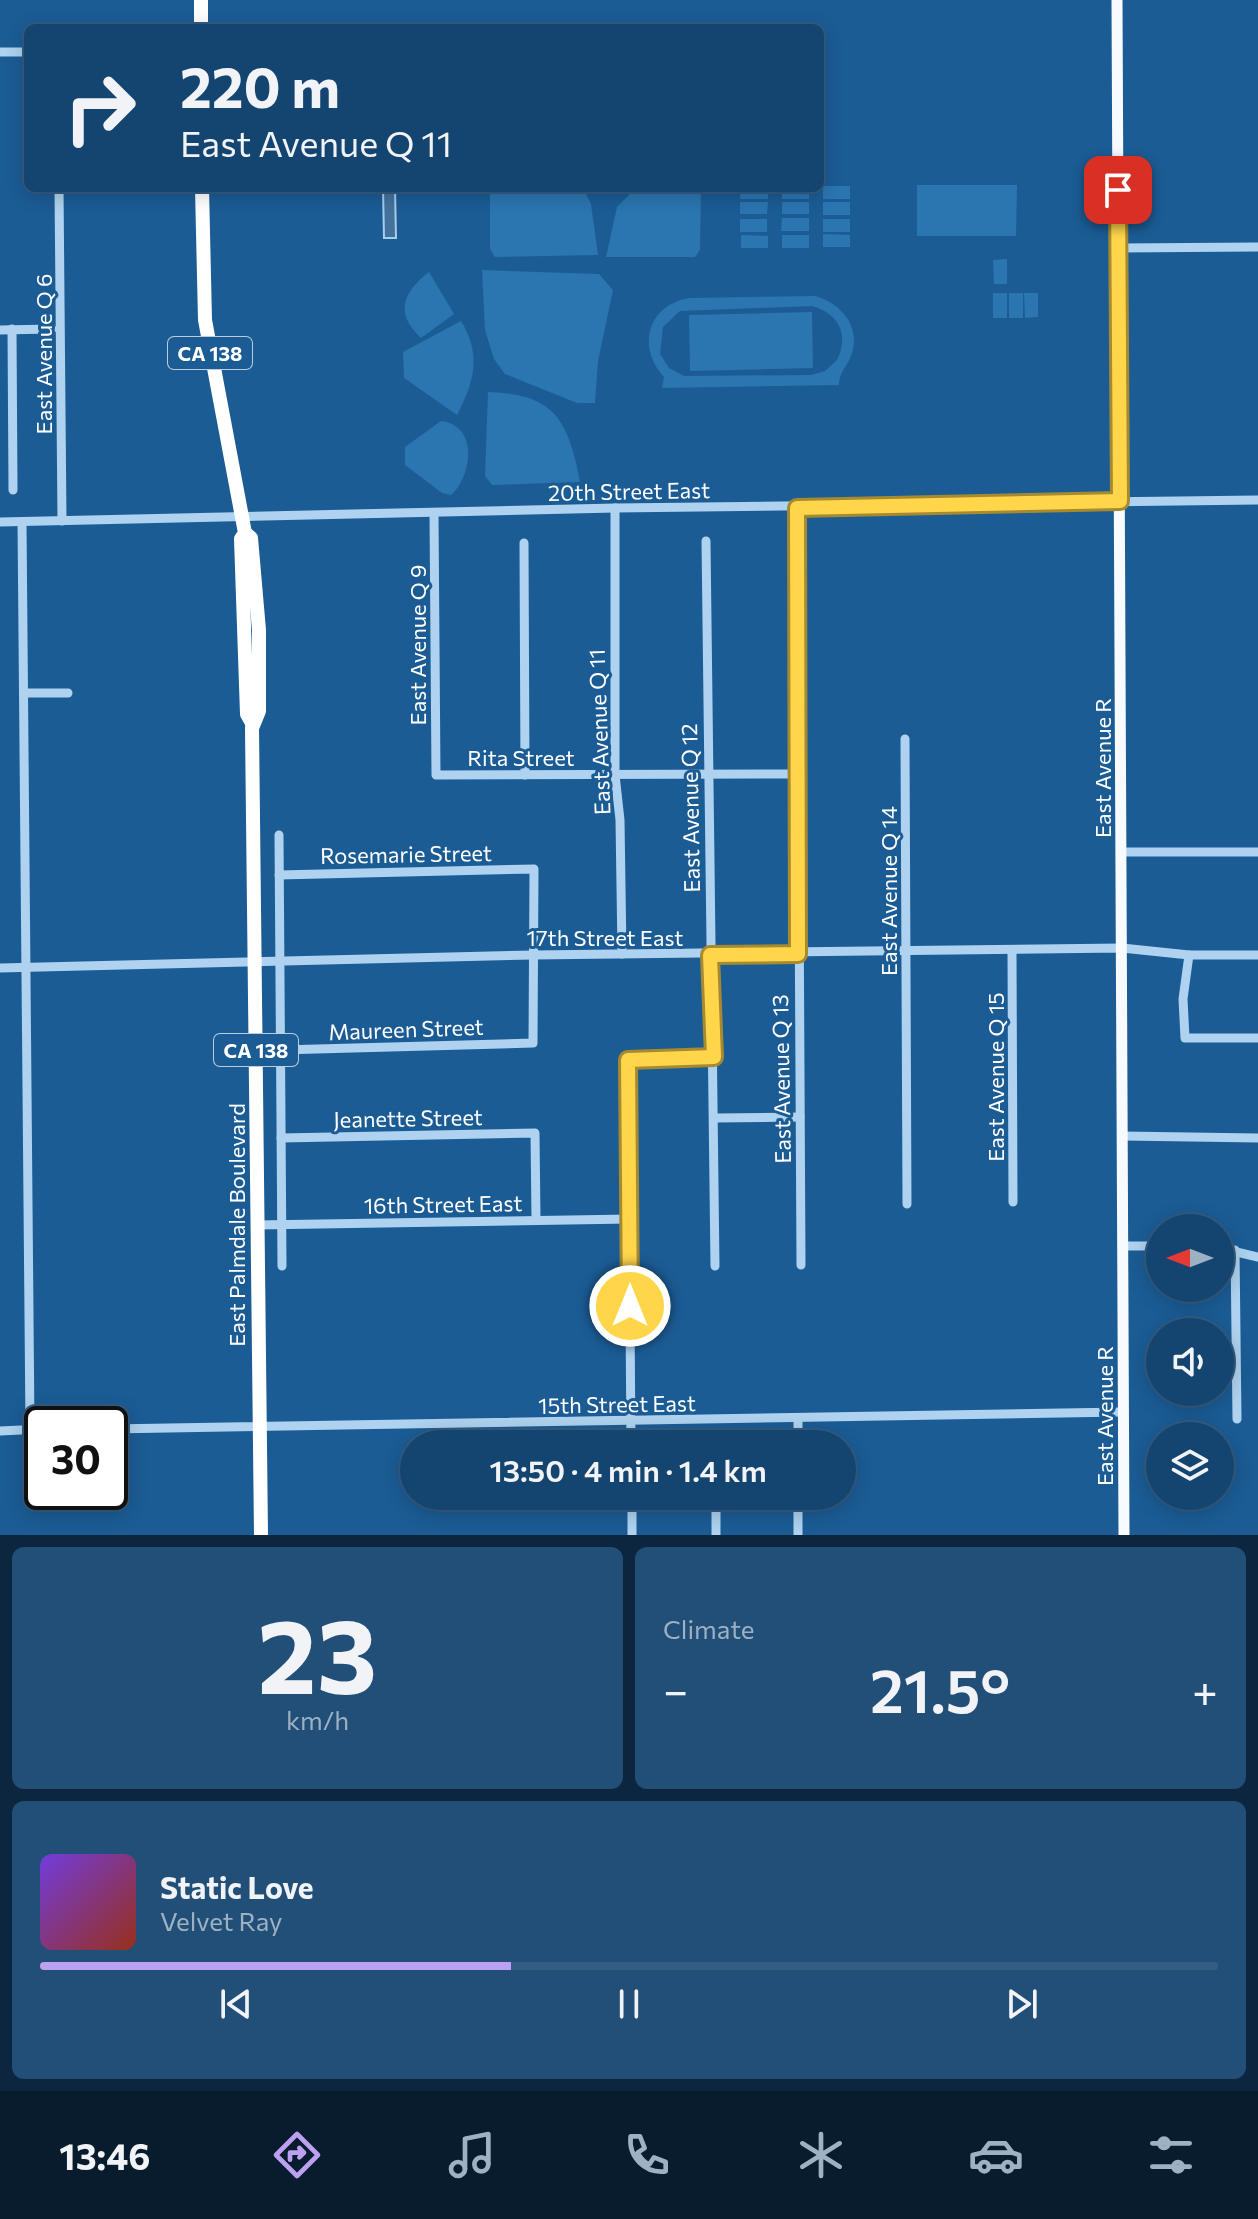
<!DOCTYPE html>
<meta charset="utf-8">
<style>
:root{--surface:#144570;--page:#214f78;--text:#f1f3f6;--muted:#9db1c3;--line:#335d83;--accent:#bca0f2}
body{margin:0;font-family:Commissioner,sans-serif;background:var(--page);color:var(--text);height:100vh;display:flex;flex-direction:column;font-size:30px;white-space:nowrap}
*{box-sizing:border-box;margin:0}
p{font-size:26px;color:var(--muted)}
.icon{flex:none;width:44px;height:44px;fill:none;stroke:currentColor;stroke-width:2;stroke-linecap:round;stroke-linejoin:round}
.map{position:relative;height:1535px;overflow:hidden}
.drawer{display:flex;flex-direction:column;gap:12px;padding:12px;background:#0b263e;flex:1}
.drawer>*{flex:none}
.hud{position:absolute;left:24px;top:24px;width:800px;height:168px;border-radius:12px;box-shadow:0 4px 20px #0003,0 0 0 2px var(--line);background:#144570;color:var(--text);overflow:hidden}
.needle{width:52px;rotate:270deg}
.tools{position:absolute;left:1146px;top:1214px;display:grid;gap:16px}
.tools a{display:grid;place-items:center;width:88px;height:88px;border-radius:50%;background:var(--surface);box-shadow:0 4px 20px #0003,0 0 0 2px var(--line);font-size:40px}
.speed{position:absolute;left:24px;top:1406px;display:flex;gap:16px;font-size:40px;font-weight:700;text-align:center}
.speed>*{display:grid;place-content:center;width:104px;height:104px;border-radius:50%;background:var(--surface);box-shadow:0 4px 20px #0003,0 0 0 2px var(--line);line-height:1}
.speed .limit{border:4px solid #111;border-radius:12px;background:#fff;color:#111}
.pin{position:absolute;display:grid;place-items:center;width:68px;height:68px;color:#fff;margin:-34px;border-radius:16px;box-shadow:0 4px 12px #0006}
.me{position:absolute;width:88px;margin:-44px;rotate:0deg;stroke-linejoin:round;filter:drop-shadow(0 0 6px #0008)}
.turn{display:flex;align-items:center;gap:28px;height:168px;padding:0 24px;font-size:36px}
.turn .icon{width:104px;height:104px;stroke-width:2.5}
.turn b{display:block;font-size:56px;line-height:68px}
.big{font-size:60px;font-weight:600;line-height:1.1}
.drawer .tile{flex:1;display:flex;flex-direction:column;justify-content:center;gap:12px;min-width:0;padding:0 28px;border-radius:12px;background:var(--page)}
.drawer .dial{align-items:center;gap:0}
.dial b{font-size:104px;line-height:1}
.song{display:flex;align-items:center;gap:24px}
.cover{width:96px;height:96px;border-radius:12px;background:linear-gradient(135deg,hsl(260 70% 55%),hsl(10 70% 35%))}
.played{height:8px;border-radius:4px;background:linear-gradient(90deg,var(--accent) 40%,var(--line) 40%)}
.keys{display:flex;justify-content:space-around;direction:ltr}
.heat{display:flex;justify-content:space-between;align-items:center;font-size:44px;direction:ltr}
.drawer .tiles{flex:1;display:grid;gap:12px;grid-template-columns:1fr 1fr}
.tile:last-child{grid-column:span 2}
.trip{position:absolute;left:400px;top:1430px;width:456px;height:80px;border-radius:40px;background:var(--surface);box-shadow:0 4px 20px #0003,0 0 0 2px var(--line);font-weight:600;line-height:80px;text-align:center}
.menu{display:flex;height:128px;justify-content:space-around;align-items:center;background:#081c2d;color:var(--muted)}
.menu .icon{width:56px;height:56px}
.menu .active{color:var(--accent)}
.menu b{font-size:36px;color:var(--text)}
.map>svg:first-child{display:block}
.green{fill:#2b75b1;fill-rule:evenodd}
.water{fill:#45729a;stroke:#a2cef1;stroke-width:2}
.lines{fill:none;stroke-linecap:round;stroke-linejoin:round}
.minor{stroke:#aed2ef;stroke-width:9}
.major{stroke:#f7fbff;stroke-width:11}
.highway{stroke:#fff;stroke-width:14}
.route-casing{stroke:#a68a30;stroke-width:20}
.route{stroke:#ffd54a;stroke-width:14}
.labels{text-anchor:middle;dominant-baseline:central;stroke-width:6;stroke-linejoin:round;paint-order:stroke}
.shield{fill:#1b5c95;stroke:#bbcedf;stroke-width:2}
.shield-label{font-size:20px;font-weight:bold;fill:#fff}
.street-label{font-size:22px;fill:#fff;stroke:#1b5c95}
</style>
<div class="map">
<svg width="1258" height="1535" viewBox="0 0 1258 1535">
<rect width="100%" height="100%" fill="#1b5c95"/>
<g class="green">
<path d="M 917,185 L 1017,185 L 1016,236 L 917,236 Z"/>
<rect x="823" y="186" width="27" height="13"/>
<path d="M 490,188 L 583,188 L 591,204 L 598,255 L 495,257 L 490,249 Z"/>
<path d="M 636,188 L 701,188 L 700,250 L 695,257 L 606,257 L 617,207 Z"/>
<path d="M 741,188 L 768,188 L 768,199 L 740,199 Z"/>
<rect x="782" y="188" width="27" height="11"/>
<path d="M 740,202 L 768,202 L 767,214 L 740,214 Z"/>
<rect x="782" y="202" width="27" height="12"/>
<rect x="823" y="202" width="27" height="13"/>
<path d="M 782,218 L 809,218 L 809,231 L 781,231 Z"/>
<rect x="740" y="219" width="27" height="13"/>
<rect x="823" y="219" width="27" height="13"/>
<path d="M 823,234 L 850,235 L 850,247 L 823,247 Z"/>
<path d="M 741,235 L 768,236 L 768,248 L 741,248 Z"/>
<rect x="782" y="235" width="27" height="13"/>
<path d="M 1007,259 L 1007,284 L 994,284 L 993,260 Z"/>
<path d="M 482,270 L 599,274 L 613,290 L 598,361 L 595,403 L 577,403 L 505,374 L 494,359 L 485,330 Z"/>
<path d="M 429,272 L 454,314 L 421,338 C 394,313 403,292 429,272 Z"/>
<rect x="993" y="293" width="14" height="25"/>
<rect x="1009" y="293" width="14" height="25"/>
<path d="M 1024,293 L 1038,293 L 1038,317 L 1025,318 Z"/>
<path d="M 815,296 C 841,303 862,327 851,356 C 847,367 839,372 839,385 L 662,388 L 664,377 C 636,347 648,305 689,298 ZM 812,306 C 840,314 849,335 837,360 L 825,371 L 811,375 L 684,376 L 669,368 L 660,354 L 663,327 L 680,311 Z"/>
<path d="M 812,312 L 813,368 L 690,371 L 689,315 Z"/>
<path d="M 461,321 C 482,355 474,382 457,415 L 404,378 L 403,352 Z"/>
<path d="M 488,392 C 555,394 568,420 580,482 L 492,485 L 485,476 Z"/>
<path d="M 441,421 C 478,425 473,475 451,495 L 442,493 L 405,465 L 405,447 Z"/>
</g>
<path class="water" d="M 383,188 L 395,188 L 396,238 L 384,238 Z"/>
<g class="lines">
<g class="minor">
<path d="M 0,52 L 28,52"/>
<path d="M 59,188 L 62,521"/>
<path d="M 1119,248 L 1258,247"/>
<path d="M 12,329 L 13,490"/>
<path d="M 0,330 L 52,329"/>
<path d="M 615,508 L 615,775 L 620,820 L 622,954"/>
<path d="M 797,508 L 801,1265"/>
<path d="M 434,514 L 436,775 L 798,774"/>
<path d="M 0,522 L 615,508 L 1258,500"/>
<path d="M 22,522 L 30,1429"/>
<path d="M 706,541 L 715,1266"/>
<path d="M 524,543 L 525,775"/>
<path d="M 24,693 L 68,693"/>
<path d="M 905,739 L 907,1204"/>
<path d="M 279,835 L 282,1266"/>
<path d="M 1122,852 L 1258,852"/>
<path d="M 279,875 L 534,869 L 533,1043 L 280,1050"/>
<path d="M 1012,951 L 1013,1202"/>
<path d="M 1189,955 L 1183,999 L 1185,1038 L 1258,1038"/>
<path d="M 0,968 L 533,955 L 1122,948 L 1189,955 L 1258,955"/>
<path d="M 715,1118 L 800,1117"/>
<path d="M 1122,1136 L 1258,1138"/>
<path d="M 281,1138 L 535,1133 L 536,1220"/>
<path d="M 257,1225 L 630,1219"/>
<path d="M 1123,1246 L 1160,1246"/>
<path d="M 1220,1248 L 1258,1257"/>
<path d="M 1235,1250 L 1237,1419"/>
<path d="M 798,1419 L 798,1444"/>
<path d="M 110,1429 L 1124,1412"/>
<path d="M 0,1431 L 42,1429"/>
<path d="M 631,1444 L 628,1060 L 714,1057"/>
<path d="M 632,1496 L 632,1535"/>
<path d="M 798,1496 L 798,1535"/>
<path d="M 716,1535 L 716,1496"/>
</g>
<path class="major" d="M 1117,0 L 1124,1535"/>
<g class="highway">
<path d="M 201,0 L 201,28"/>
<path d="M 202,188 L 205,320 L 245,533 L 241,539 L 247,714 L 252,723"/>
<path d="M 245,533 L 251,538 L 259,630 L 259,711 L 252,728 L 261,1535"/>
</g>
</g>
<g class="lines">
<defs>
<path id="route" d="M 630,1306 L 628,1060 L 714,1057 L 710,955 L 798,954 L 797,508 L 1120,501 L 1118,190"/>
</defs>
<use href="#route" class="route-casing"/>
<use href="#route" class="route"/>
</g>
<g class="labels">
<g class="shield">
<rect x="168" y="337" width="84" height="32" rx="6"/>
<rect x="214" y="1034" width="84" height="32" rx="6"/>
</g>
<g class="shield-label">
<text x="210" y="353">CA 138</text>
<text x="256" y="1050">CA 138</text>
</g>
<g class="street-label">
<text transform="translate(43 354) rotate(-90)">East Avenue Q 6</text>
<text transform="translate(629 491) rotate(-1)">20th Street East</text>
<text transform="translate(417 645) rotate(-90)">East Avenue Q 9</text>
<text transform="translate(599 732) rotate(-92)">East Avenue Q 11</text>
<text x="521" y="757">Rita Street</text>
<text transform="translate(1102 768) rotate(-90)">East Avenue R</text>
<text transform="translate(690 808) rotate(-91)">East Avenue Q 12</text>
<text transform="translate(406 854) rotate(-1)">Rosemarie Street</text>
<text transform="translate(888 891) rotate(-90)">East Avenue Q 14</text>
<text x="605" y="937">17th Street East</text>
<text transform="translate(406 1029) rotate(-2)">Maureen Street</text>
<text transform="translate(995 1077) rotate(-90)">East Avenue Q 15</text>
<text transform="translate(781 1079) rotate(-91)">East Avenue Q 13</text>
<text transform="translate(408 1118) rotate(-1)">Jeanette Street</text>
<text transform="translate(443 1204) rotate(-1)">16th Street East</text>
<text transform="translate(236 1225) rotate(-90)">East Palmdale Boulevard</text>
<text transform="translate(617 1404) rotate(-1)">15th Street East</text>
<text transform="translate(1104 1416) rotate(-90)">East Avenue R</text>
</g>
</g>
</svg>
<div class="tools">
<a><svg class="needle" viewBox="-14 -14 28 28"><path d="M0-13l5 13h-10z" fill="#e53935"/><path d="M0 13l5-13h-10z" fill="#9db1c3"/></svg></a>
<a><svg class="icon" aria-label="sound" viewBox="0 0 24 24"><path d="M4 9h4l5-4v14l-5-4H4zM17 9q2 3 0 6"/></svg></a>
<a><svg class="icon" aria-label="layers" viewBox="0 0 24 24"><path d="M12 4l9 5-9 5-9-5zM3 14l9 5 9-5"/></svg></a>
</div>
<div class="speed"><div class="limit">30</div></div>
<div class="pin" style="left:1118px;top:190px;background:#d93025"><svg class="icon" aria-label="arrive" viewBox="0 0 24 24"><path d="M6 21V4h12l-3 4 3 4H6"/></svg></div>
<svg class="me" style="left:630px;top:1306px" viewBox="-20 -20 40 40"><circle r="17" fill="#ffd54a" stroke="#fff" stroke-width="3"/><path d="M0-11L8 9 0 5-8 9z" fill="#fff"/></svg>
<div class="trip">13:50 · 4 min · 1.4 km</div>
<div class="hud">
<div class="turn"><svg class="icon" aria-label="right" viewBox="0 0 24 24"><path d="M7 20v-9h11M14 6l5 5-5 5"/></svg><div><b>220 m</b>East Avenue Q 11</div></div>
</div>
</div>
<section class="drawer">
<div class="tiles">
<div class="tile dial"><b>23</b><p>km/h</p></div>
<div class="tile"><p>Climate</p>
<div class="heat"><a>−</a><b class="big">21.5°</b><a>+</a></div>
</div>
<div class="tile">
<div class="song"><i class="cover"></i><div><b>Static Love</b><p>Velvet Ray</p></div></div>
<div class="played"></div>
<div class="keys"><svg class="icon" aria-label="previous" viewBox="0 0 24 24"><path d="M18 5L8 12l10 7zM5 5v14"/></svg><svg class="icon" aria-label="pause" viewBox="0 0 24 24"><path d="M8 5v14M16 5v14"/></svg><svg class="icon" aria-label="next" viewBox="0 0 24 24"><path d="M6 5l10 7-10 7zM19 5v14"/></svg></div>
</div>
</div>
</section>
<nav class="menu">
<b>13:46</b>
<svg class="icon active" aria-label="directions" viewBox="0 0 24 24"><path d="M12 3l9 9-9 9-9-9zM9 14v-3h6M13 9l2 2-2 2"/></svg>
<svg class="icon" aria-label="music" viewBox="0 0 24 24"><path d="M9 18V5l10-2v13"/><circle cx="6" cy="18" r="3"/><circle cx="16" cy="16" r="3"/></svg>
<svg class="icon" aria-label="phone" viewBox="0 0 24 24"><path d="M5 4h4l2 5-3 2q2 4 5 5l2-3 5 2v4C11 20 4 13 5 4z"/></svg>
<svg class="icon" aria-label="climate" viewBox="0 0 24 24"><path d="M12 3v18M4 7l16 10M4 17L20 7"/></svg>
<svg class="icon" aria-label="car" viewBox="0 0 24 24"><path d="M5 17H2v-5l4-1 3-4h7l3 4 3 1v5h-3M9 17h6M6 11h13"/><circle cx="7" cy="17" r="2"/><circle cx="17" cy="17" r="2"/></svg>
<svg class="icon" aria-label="filters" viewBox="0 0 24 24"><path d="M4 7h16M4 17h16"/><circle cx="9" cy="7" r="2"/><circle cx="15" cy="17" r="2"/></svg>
</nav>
